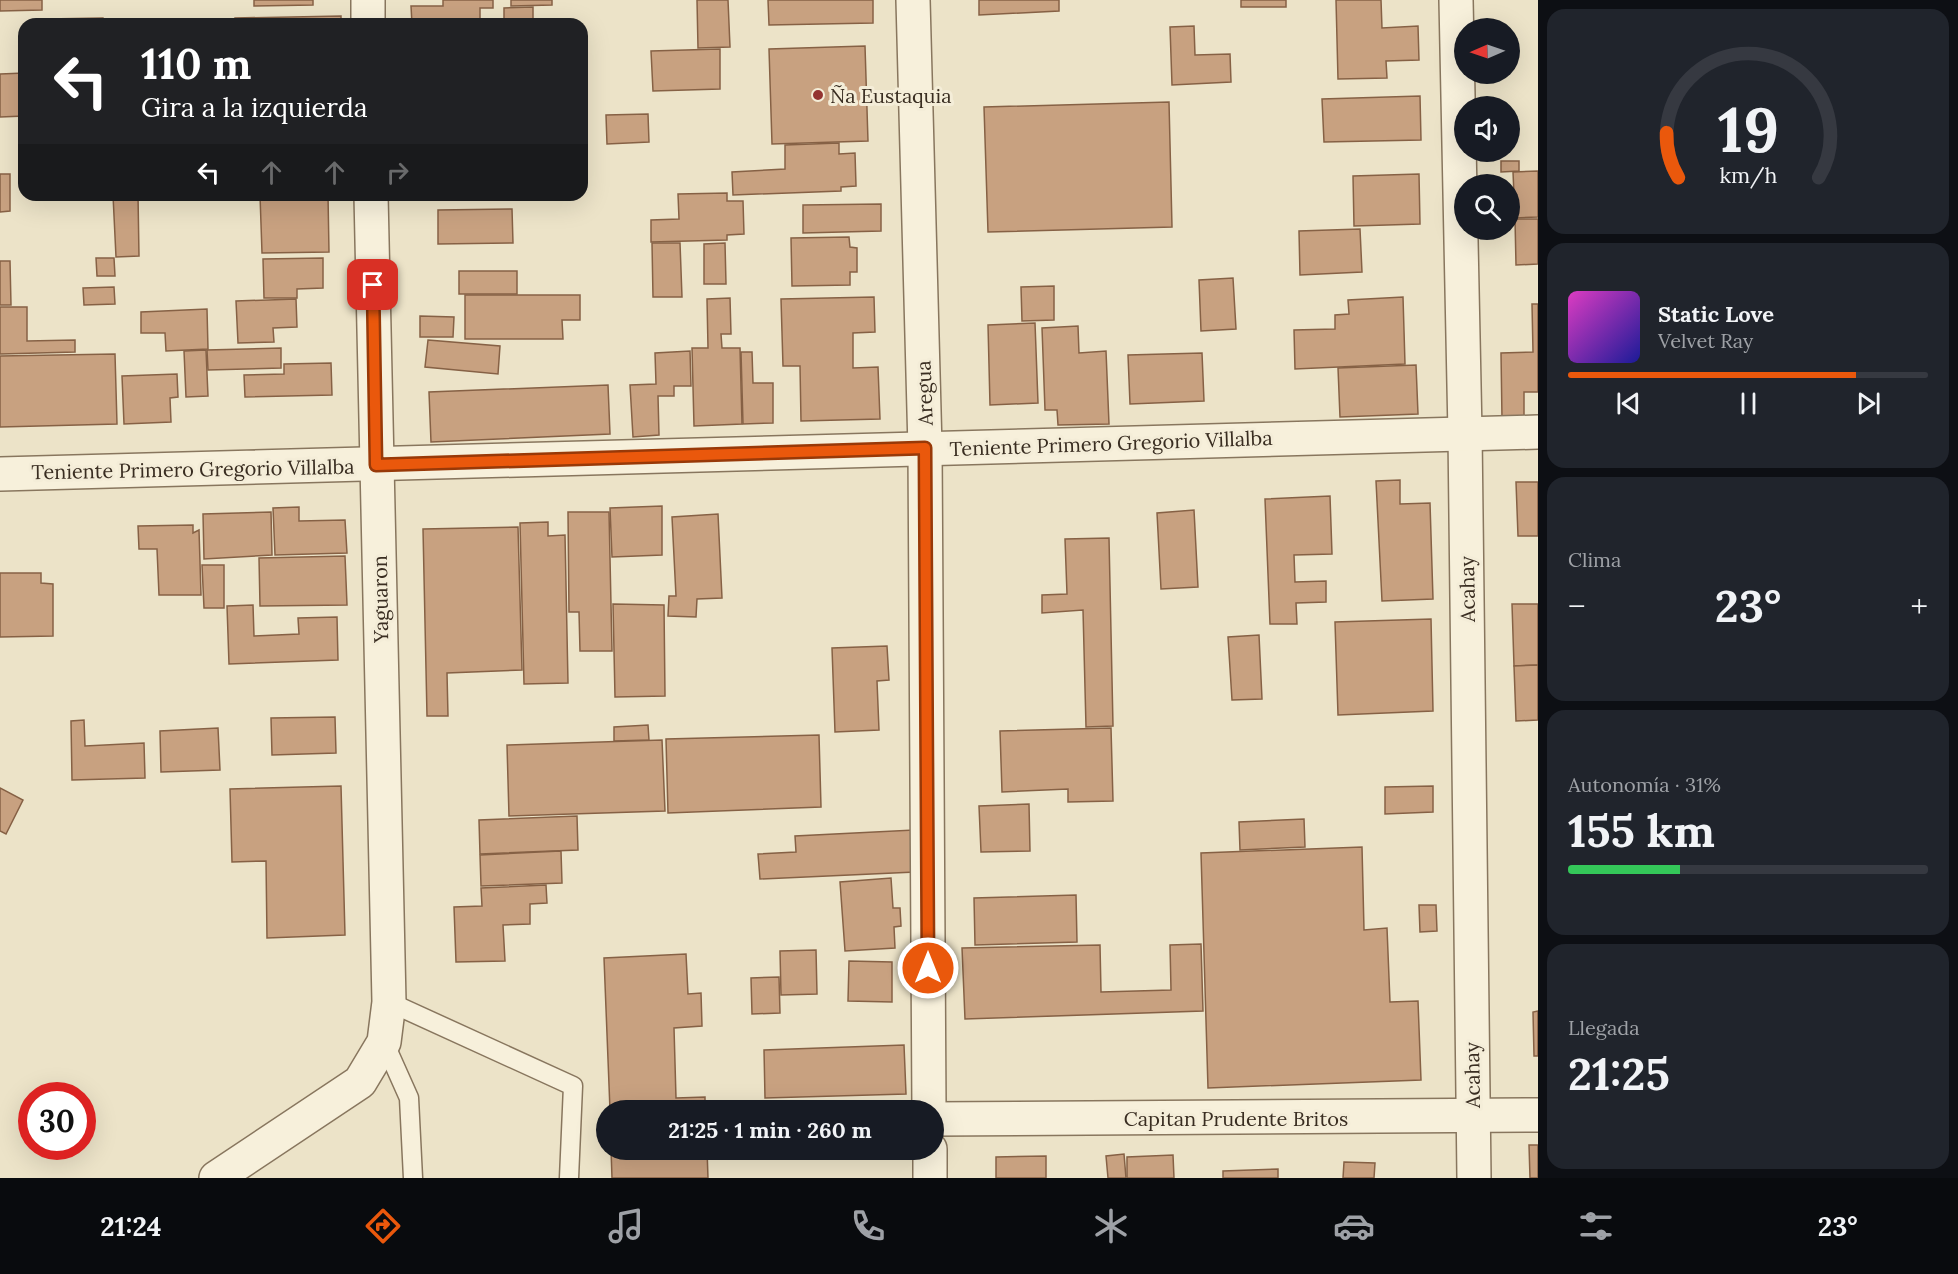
<!DOCTYPE html>
<html lang="es">
<meta charset="utf-8">
<style>
:root{--surface:#171b24;--page:#20242c;--text:#f1f3f6;--muted:#9ea1a6;--line:#363941;--accent:#ea580c}
body{margin:0;font-family:Lora,serif;background:var(--page);color:var(--text);height:100vh;display:flex;flex-direction:column;font-size:22px;white-space:nowrap}
*{box-sizing:border-box;margin:0}
p{font-size:20px;color:var(--muted)}
.icon{flex:none;width:33px;height:33px;fill:none;stroke:currentColor;stroke-width:2;stroke-linecap:round;stroke-linejoin:round}
.map{position:relative;flex:1;overflow:hidden}
.sheet{display:flex;flex-direction:column;gap:9px;padding:9px;background:#0d0f14;width:420px}
.sheet>*{flex:none}
.hud{position:absolute;left:18px;top:18px;width:570px;height:183px;border-radius:18px;box-shadow:0 6px 24px #0002;background:#202124;color:#fff;overflow:hidden}
.needle{width:39px;rotate:268deg}
.buttons{position:absolute;left:1454px;top:18px;display:grid;gap:12px}
.buttons a{display:grid;place-items:center;width:66px;height:66px;border-radius:50%;background:var(--surface);box-shadow:0 6px 24px #0002;font-size:30px}
.speed{position:absolute;left:18px;top:1082px;display:flex;gap:12px;font-size:30px;font-weight:700;text-align:center}
.speed>*{display:grid;place-content:center;width:78px;height:78px;border-radius:50%;background:var(--surface);box-shadow:0 6px 24px #0002;line-height:1}
.speed .limit{border:9px solid #d22;background:#fff;color:#111}
.pin{position:absolute;display:grid;place-items:center;width:51px;height:51px;color:#fff;margin:-26px;border-radius:12px;box-shadow:0 3px 9px #0006}
.me{position:absolute;width:66px;margin:-33px;rotate:0deg;stroke-linejoin:round;filter:drop-shadow(0 0 4px #0008)}
.turn{display:flex;align-items:center;gap:21px;height:126px;padding:0 24px;font-size:27px}
.turn .icon{width:78px;height:78px;stroke-width:2.5}
.turn b{display:block;font-size:42px;line-height:51px}
.lanes{display:flex;align-items:center;height:57px;padding:0 24px;background:#0003;justify-content:center;gap:30px;direction:ltr}
.lanes .off{opacity:.35}
.big{font-size:45px;font-weight:700;line-height:1.1}
.sheet .tile{flex:1;display:flex;flex-direction:column;justify-content:center;gap:9px;min-width:0;padding:0 21px;border-radius:18px;background:var(--page)}
.sheet .dial{align-items:center;gap:0}
.dial svg{height:156px;overflow:visible;fill:none;stroke:var(--line);stroke-width:7;stroke-linecap:round;text-anchor:middle}
.dial text{fill:var(--text);stroke:none}
.song{display:flex;align-items:center;gap:18px}
.cover{width:72px;height:72px;border-radius:9px;background:linear-gradient(135deg,hsl(310 70% 55%),hsl(240 70% 35%))}
.played{height:6px;border-radius:3px;background:linear-gradient(90deg,var(--accent) 80%,var(--line) 80%)}
.keys{display:flex;justify-content:space-around;direction:ltr}
.heat{display:flex;justify-content:space-between;align-items:center;font-size:33px;direction:ltr}
.charge{height:9px;border-radius:4px;background:linear-gradient(90deg,#34c759 31%,var(--line) 0)}
.trip{position:absolute;left:596px;top:1100px;width:348px;height:60px;border-radius:30px;background:var(--surface);box-shadow:0 6px 24px #0002;font-weight:700;line-height:60px;text-align:center}
.tabs{display:flex;height:96px;justify-content:space-around;align-items:center;background:#090b0e;color:var(--muted)}
.tabs .icon{width:42px;height:42px}
.tabs .current{color:var(--accent)}
.tabs b{font-size:27px;color:var(--text)}
main{display:flex;flex:1;min-height:0}
.map>svg:first-child{display:block}
.building{fill:#c8a180;stroke:#866145;stroke-width:1.5}
.lines{fill:none;stroke-linecap:round;stroke-linejoin:round}
.service-casing{stroke:#88765e;stroke-width:21}
.minor-casing{stroke:#88765e;stroke-width:36}
.tertiary-casing{stroke:#88765e;stroke-width:36}
.service{stroke:#f7f0db;stroke-width:18}
.minor{stroke:#f7f0db;stroke-width:33}
.tertiary{stroke:#f7f0db;stroke-width:33}
.route-casing{stroke:#983908;stroke-width:15}
.route{stroke:#ea580c;stroke-width:10}
.poi-dot{fill:#943431;stroke:#f4edd8;stroke-width:2}
.labels{text-anchor:middle;dominant-baseline:central;stroke-width:6;stroke-linejoin:round;paint-order:stroke}
.poi-label{font-size:20px;fill:#392d21;stroke:#f4edd8;text-anchor:start}
.street-label{font-size:20px;fill:#392d21;stroke:#f4edd8}
</style>
<main>
<div class="map">
<svg width="1538" height="1178" viewBox="0 0 1538 1178">
<rect width="100%" height="100%" fill="#ece3c8"/>
<g class="building">
<path d="M 0,0 L 42,0 L 42,10 L 0,11 Z"/>
<path d="M 254,0 L 313,0 L 313,5 L 254,6 Z"/>
<path d="M 443,0 L 493,0 L 493,8 L 480,8 L 480,24 L 412,24 L 411,6 L 443,6 Z"/>
<path d="M 511,0 L 552,0 L 552,5 L 511,6 Z"/>
<path d="M 697,0 L 728,0 L 730,47 L 698,48 Z"/>
<path d="M 768,0 L 873,0 L 873,23 L 769,25 Z"/>
<path d="M 979,0 L 1059,0 L 1059,11 L 979,15 Z"/>
<rect x="1241" y="0" width="45" height="7"/>
<path d="M 1336,0 L 1381,0 L 1382,28 L 1418,26 L 1419,60 L 1386,61 L 1387,78 L 1338,79 Z"/>
<path d="M 533,7 L 533,19 L 541,19 L 541,24 L 504,24 L 504,8 Z"/>
<path d="M 341,16 L 341,24 L 235,24 L 235,18 Z"/>
<path d="M 103,18 L 104,24 L 47,24 L 47,19 Z"/>
<path d="M 1194,26 L 1195,55 L 1230,54 L 1231,82 L 1172,85 L 1170,27 Z"/>
<path d="M 865,46 L 868,141 L 772,144 L 769,49 Z"/>
<path d="M 720,49 L 720,89 L 653,91 L 651,51 Z"/>
<path d="M 24,73 L 24,116 L 0,117 L 0,74 Z"/>
<path d="M 1420,96 L 1421,140 L 1324,142 L 1322,99 Z"/>
<path d="M 1169,102 L 1172,227 L 988,232 L 984,107 Z"/>
<path d="M 648,114 L 649,142 L 607,144 L 606,115 Z"/>
<path d="M 839,143 L 839,154 L 855,153 L 856,186 L 841,187 L 841,191 L 733,195 L 732,172 L 785,169 L 785,145 Z"/>
<path d="M 1501,161 L 1519,161 L 1519,171 L 1501,172 Z"/>
<path d="M 1538,171 L 1538,217 L 1515,218 L 1513,172 Z"/>
<path d="M 0,174 L 10,174 L 10,211 L 0,212 Z"/>
<path d="M 1419,174 L 1420,224 L 1354,226 L 1353,176 Z"/>
<path d="M 727,193 L 727,201 L 743,201 L 744,234 L 727,235 L 727,240 L 651,242 L 651,220 L 679,219 L 678,194 Z"/>
<path d="M 113,195 L 138,195 L 139,256 L 116,257 Z"/>
<path d="M 260,195 L 328,195 L 329,252 L 262,253 Z"/>
<path d="M 414,195 L 524,195 L 524,196 L 414,198 Z"/>
<path d="M 881,204 L 881,231 L 803,233 L 803,205 Z"/>
<path d="M 512,209 L 513,243 L 438,244 L 438,210 Z"/>
<path d="M 1515,219 L 1538,219 L 1538,264 L 1516,265 Z"/>
<path d="M 1360,229 L 1362,272 L 1300,275 L 1299,231 Z"/>
<path d="M 849,237 L 850,247 L 857,248 L 857,272 L 850,272 L 850,285 L 792,286 L 791,238 Z"/>
<path d="M 652,243 L 680,243 L 682,297 L 653,297 Z"/>
<path d="M 725,243 L 726,284 L 704,284 L 704,244 Z"/>
<path d="M 96,258 L 114,258 L 115,276 L 97,276 Z"/>
<path d="M 323,258 L 323,288 L 297,289 L 297,298 L 264,298 L 263,259 Z"/>
<path d="M 0,261 L 10,261 L 11,305 L 0,305 Z"/>
<rect x="459" y="271" width="58" height="23"/>
<path d="M 1233,278 L 1236,329 L 1201,331 L 1199,280 Z"/>
<path d="M 1054,286 L 1054,320 L 1022,321 L 1021,287 Z"/>
<path d="M 114,287 L 115,304 L 84,305 L 83,288 Z"/>
<path d="M 465,295 L 580,295 L 580,320 L 562,320 L 563,339 L 465,339 Z"/>
<path d="M 874,297 L 875,332 L 853,333 L 853,368 L 878,367 L 880,419 L 801,421 L 800,366 L 783,366 L 781,299 Z"/>
<path d="M 1403,297 L 1405,364 L 1295,369 L 1294,330 L 1335,329 L 1335,315 L 1349,314 L 1348,300 Z"/>
<path d="M 730,298 L 731,334 L 721,334 L 722,348 L 740,348 L 742,424 L 694,426 L 692,348 L 708,348 L 707,299 Z"/>
<path d="M 296,299 L 297,327 L 273,328 L 274,342 L 238,343 L 236,301 Z"/>
<path d="M 1532,304 L 1538,304 L 1538,392 L 1524,392 L 1524,418 L 1502,419 L 1501,353 L 1533,352 Z"/>
<path d="M 0,307 L 27,307 L 27,341 L 75,340 L 75,352 L 0,354 Z"/>
<path d="M 207,309 L 208,349 L 166,351 L 165,333 L 141,333 L 141,312 Z"/>
<path d="M 420,316 L 454,317 L 453,337 L 420,337 Z"/>
<path d="M 1035,323 L 1038,403 L 990,405 L 988,325 Z"/>
<path d="M 1078,326 L 1079,353 L 1106,351 L 1109,424 L 1058,425 L 1057,410 L 1045,410 L 1042,328 Z"/>
<path d="M 428,340 L 500,346 L 498,374 L 425,367 Z"/>
<path d="M 281,348 L 281,368 L 208,370 L 207,350 Z"/>
<path d="M 206,350 L 208,396 L 186,397 L 184,351 Z"/>
<path d="M 690,351 L 691,386 L 674,386 L 674,396 L 658,396 L 659,435 L 633,437 L 630,385 L 656,384 L 655,353 Z"/>
<path d="M 741,352 L 752,352 L 753,383 L 773,383 L 773,423 L 743,424 Z"/>
<path d="M 1202,353 L 1204,401 L 1130,404 L 1128,355 Z"/>
<path d="M 115,354 L 117,424 L 0,427 L 0,356 Z"/>
<path d="M 331,363 L 332,395 L 245,397 L 244,375 L 284,374 L 284,364 Z"/>
<path d="M 1416,365 L 1418,414 L 1340,417 L 1338,368 Z"/>
<path d="M 177,374 L 178,397 L 170,398 L 171,422 L 124,424 L 122,376 Z"/>
<path d="M 608,385 L 610,434 L 431,442 L 429,392 Z"/>
<path d="M 1400,480 L 1400,504 L 1430,503 L 1433,599 L 1382,601 L 1376,481 Z"/>
<path d="M 1516,482 L 1538,482 L 1538,536 L 1518,536 Z"/>
<path d="M 1330,496 L 1332,554 L 1294,555 L 1295,582 L 1326,581 L 1326,602 L 1296,603 L 1297,624 L 1270,624 L 1265,499 Z"/>
<path d="M 662,506 L 662,555 L 612,557 L 610,508 Z"/>
<path d="M 299,507 L 299,521 L 345,520 L 347,553 L 275,555 L 273,508 Z"/>
<path d="M 1194,510 L 1198,587 L 1161,589 L 1157,513 Z"/>
<path d="M 271,512 L 272,555 L 204,559 L 203,514 Z"/>
<path d="M 568,512 L 609,512 L 612,651 L 580,651 L 579,612 L 569,612 Z"/>
<path d="M 718,514 L 722,598 L 697,599 L 696,617 L 668,616 L 669,596 L 676,596 L 672,517 Z"/>
<path d="M 548,522 L 548,536 L 565,535 L 568,683 L 524,684 L 520,523 Z"/>
<path d="M 193,525 L 193,533 L 199,530 L 201,595 L 159,595 L 157,549 L 139,549 L 138,526 Z"/>
<path d="M 518,527 L 522,670 L 447,673 L 448,716 L 427,716 L 423,529 Z"/>
<path d="M 1109,538 L 1113,726 L 1086,727 L 1083,610 L 1042,613 L 1042,595 L 1067,594 L 1065,539 Z"/>
<path d="M 345,556 L 347,605 L 260,606 L 259,558 Z"/>
<path d="M 202,565 L 224,565 L 224,608 L 204,608 Z"/>
<path d="M 0,573 L 41,573 L 41,583 L 53,584 L 53,636 L 0,637 Z"/>
<path d="M 613,604 L 664,605 L 665,696 L 615,697 Z"/>
<path d="M 1512,604 L 1538,604 L 1538,665 L 1514,666 Z"/>
<path d="M 253,605 L 254,636 L 299,634 L 298,618 L 337,617 L 338,660 L 229,664 L 227,606 Z"/>
<path d="M 1431,619 L 1433,711 L 1338,715 L 1335,622 Z"/>
<path d="M 1259,635 L 1262,699 L 1232,700 L 1228,637 Z"/>
<path d="M 887,646 L 889,680 L 877,681 L 879,730 L 835,732 L 832,648 Z"/>
<path d="M 1538,665 L 1538,720 L 1516,721 L 1514,666 Z"/>
<path d="M 335,717 L 336,753 L 272,755 L 271,718 Z"/>
<path d="M 84,720 L 85,746 L 144,743 L 145,778 L 72,780 L 71,721 Z"/>
<path d="M 648,725 L 649,740 L 614,741 L 614,727 Z"/>
<path d="M 218,728 L 220,770 L 161,772 L 160,731 Z"/>
<path d="M 1111,728 L 1113,801 L 1068,802 L 1068,789 L 1002,792 L 1000,731 Z"/>
<path d="M 819,735 L 821,807 L 668,813 L 666,739 Z"/>
<path d="M 662,740 L 665,811 L 509,816 L 507,745 Z"/>
<path d="M 341,786 L 345,935 L 267,938 L 266,861 L 232,862 L 230,789 Z"/>
<path d="M 1433,786 L 1433,812 L 1385,814 L 1385,787 Z"/>
<path d="M 0,788 L 23,800 L 6,834 L 0,831 Z"/>
<path d="M 1029,804 L 1030,851 L 981,852 L 979,806 Z"/>
<path d="M 577,816 L 578,850 L 480,854 L 479,820 Z"/>
<path d="M 1304,819 L 1305,847 L 1240,850 L 1239,822 Z"/>
<path d="M 914,830 L 915,872 L 760,879 L 758,854 L 796,852 L 795,836 Z"/>
<path d="M 1362,847 L 1364,930 L 1387,928 L 1390,1002 L 1418,1001 L 1421,1080 L 1208,1088 L 1201,853 Z"/>
<path d="M 561,851 L 562,883 L 481,886 L 480,855 Z"/>
<path d="M 891,878 L 893,908 L 900,908 L 901,926 L 894,927 L 895,948 L 845,951 L 840,882 Z"/>
<path d="M 546,885 L 547,903 L 530,904 L 530,924 L 503,925 L 505,961 L 456,962 L 454,907 L 482,906 L 481,888 Z"/>
<path d="M 1076,895 L 1077,942 L 975,945 L 974,898 Z"/>
<path d="M 1419,905 L 1436,905 L 1437,931 L 1420,932 Z"/>
<path d="M 1201,944 L 1203,1011 L 965,1019 L 962,948 L 1100,945 L 1101,992 L 1171,990 L 1170,945 Z"/>
<path d="M 816,950 L 817,994 L 781,995 L 780,951 Z"/>
<path d="M 686,954 L 688,994 L 701,993 L 702,1026 L 674,1028 L 676,1098 L 705,1097 L 705,1110 L 610,1110 L 604,958 Z"/>
<path d="M 849,961 L 892,962 L 892,1002 L 848,1001 Z"/>
<path d="M 779,977 L 780,1013 L 752,1014 L 751,978 Z"/>
<path d="M 1538,1011 L 1538,1056 L 1534,1056 L 1533,1012 Z"/>
<path d="M 904,1045 L 906,1094 L 765,1098 L 764,1050 Z"/>
<path d="M 1529,1145 L 1538,1145 L 1538,1178 L 1530,1178 Z"/>
<path d="M 611,1149 L 707,1149 L 708,1178 L 612,1178 Z"/>
<path d="M 1124,1154 L 1126,1178 L 1108,1178 L 1106,1156 Z"/>
<path d="M 1173,1155 L 1174,1178 L 1127,1178 L 1127,1157 Z"/>
<path d="M 1046,1156 L 1046,1178 L 996,1178 L 996,1157 Z"/>
<path d="M 1344,1162 L 1375,1163 L 1374,1178 L 1343,1178 Z"/>
<path d="M 1278,1169 L 1278,1178 L 1223,1178 L 1223,1171 Z"/>
</g>
<g class="lines">
<defs>
<g id="service">
<path d="M 389,1002 L 573,1086 L 569,1178"/>
<path d="M 384,1042 L 409,1098 L 413,1178"/>
</g>
<g id="minor">
<path d="M 368,0 L 368,24"/>
<path d="M 913,0 L 925,448 L 929,1110"/>
<path d="M 1456,0 L 1465,433 L 1474,1178"/>
<path d="M 933,1119 L 1538,1115"/>
<path d="M 930,1149 L 930,1178"/>
<path d="M 216,1178 L 360,1082 L 384,1042 L 389,1002 L 371,195"/>
</g>
<path id="tertiary" d="M 0,474 L 1538,432"/>
</defs>
<use href="#service" class="service-casing"/>
<use href="#minor" class="minor-casing"/>
<use href="#tertiary" class="tertiary-casing"/>
<use href="#service" class="service"/>
<use href="#minor" class="minor"/>
<use href="#tertiary" class="tertiary"/>
</g>
<g class="lines">
<defs>
<path id="route" d="M 373,285 L 376,465 L 925,448 L 928,968"/>
</defs>
<use href="#route" class="route-casing"/>
<use href="#route" class="route"/>
</g>
<circle class="poi-dot" cx="818" cy="95" r="6"/>
<g class="labels">
<g class="poi-label">
<text x="830" y="95">Ña Eustaquia</text>
</g>
<g class="street-label">
<text transform="translate(924 393) rotate(-92)">Aregua</text>
<text transform="translate(1111 443) rotate(-2)">Teniente Primero Gregorio Villalba</text>
<text transform="translate(193 469) rotate(-1)">Teniente Primero Gregorio Villalba</text>
<text transform="translate(1467 589) rotate(-91)">Acahay</text>
<text transform="translate(380 599) rotate(-91)">Yaguaron</text>
<text transform="translate(1472 1075) rotate(-91)">Acahay</text>
<text x="1236" y="1118">Capitan Prudente Britos</text>
</g>
</g>
</svg>
<div class="buttons">
<a><svg class="needle" viewBox="-14 -14 28 28"><path d="M0-13l5 13h-10z" fill="#e53935"/><path d="M0 13l5-13h-10z" fill="#9ea1a6"/></svg></a>
<a><svg class="icon" aria-label="sound" viewBox="0 0 24 24"><path d="M4 9h4l5-4v14l-5-4H4zM17 9q2 3 0 6"/></svg></a>
<a><svg class="icon" aria-label="search" viewBox="0 0 24 24"><circle cx="10" cy="10" r="6"/><path d="M15 15l6 6"/></svg></a>
</div>
<div class="speed"><div class="limit">30</div></div>
<div class="pin" style="left:373px;top:285px;background:#d93025"><svg class="icon" aria-label="arrive" viewBox="0 0 24 24"><path d="M6 21V4h12l-3 4 3 4H6"/></svg></div>
<svg class="me" style="left:928px;top:968px" viewBox="-20 -20 40 40"><circle r="17" fill="#ea580c" stroke="#fff" stroke-width="3"/><path d="M0-11L8 9 0 5-8 9z" fill="#fff"/></svg>
<div class="trip">21:25 · 1 min · 260 m</div>
<div class="hud">
<div class="turn"><svg class="icon" aria-label="left" viewBox="0 0 24 24"><path d="M17 20v-9H6M10 6l-5 5 5 5"/></svg><div><b>110 m</b>Gira a la izquierda</div></div>
<div class="lanes"><svg class="icon" aria-label="left" viewBox="0 0 24 24"><path d="M17 20v-9H6M10 6l-5 5 5 5"/></svg><svg class="icon off" aria-label="ahead" viewBox="0 0 24 24"><path d="M12 20V5M6 11l6-6 6 6"/></svg><svg class="icon off" aria-label="ahead" viewBox="0 0 24 24"><path d="M12 20V5M6 11l6-6 6 6"/></svg><svg class="icon off" aria-label="right" viewBox="0 0 24 24"><path d="M7 20v-9h11M14 6l5 5-5 5"/></svg></div>
</div>
</div>
<section class="sheet">
<div class="tile dial"><svg viewBox="0 0 100 80">
<path d="M14 69A42 42 0 1 1 86 69"/>
<path d="M14 69A42 42 0 0 1 8 46" stroke="#ea580c"/>
<text x="50" y="56" font-size="32" font-weight="700">19</text>
<text x="50" y="72" font-size="11">km/h</text>
</svg></div>
<div class="tile">
<div class="song"><i class="cover"></i><div><b>Static Love</b><p>Velvet Ray</p></div></div>
<div class="played"></div>
<div class="keys"><svg class="icon" aria-label="previous" viewBox="0 0 24 24"><path d="M18 5L8 12l10 7zM5 5v14"/></svg><svg class="icon" aria-label="pause" viewBox="0 0 24 24"><path d="M8 5v14M16 5v14"/></svg><svg class="icon" aria-label="next" viewBox="0 0 24 24"><path d="M6 5l10 7-10 7zM19 5v14"/></svg></div>
</div>
<div class="tile"><p>Clima</p>
<div class="heat"><a>−</a><b class="big">23°</b><a>+</a></div>
</div>
<div class="tile"><p>Autonomía · 31%</p><b class="big">155 km</b><div class="charge"></div></div>
<div class="tile"><p>Llegada</p><b class="big">21:25</b></div>
</section>
</main>
<nav class="tabs">
<b>21:24</b>
<svg class="icon current" aria-label="directions" viewBox="0 0 24 24"><path d="M12 3l9 9-9 9-9-9zM9 14v-3h6M13 9l2 2-2 2"/></svg>
<svg class="icon" aria-label="music" viewBox="0 0 24 24"><path d="M9 18V5l10-2v13"/><circle cx="6" cy="18" r="3"/><circle cx="16" cy="16" r="3"/></svg>
<svg class="icon" aria-label="phone" viewBox="0 0 24 24"><path d="M5 4h4l2 5-3 2q2 4 5 5l2-3 5 2v4C11 20 4 13 5 4z"/></svg>
<svg class="icon" aria-label="climate" viewBox="0 0 24 24"><path d="M12 3v18M4 7l16 10M4 17L20 7"/></svg>
<svg class="icon" aria-label="car" viewBox="0 0 24 24"><path d="M5 17H2v-5l4-1 3-4h7l3 4 3 1v5h-3M9 17h6M6 11h13"/><circle cx="7" cy="17" r="2"/><circle cx="17" cy="17" r="2"/></svg>
<svg class="icon" aria-label="filters" viewBox="0 0 24 24"><path d="M4 7h16M4 17h16"/><circle cx="9" cy="7" r="2"/><circle cx="15" cy="17" r="2"/></svg>
<b>23°</b>
</nav>
